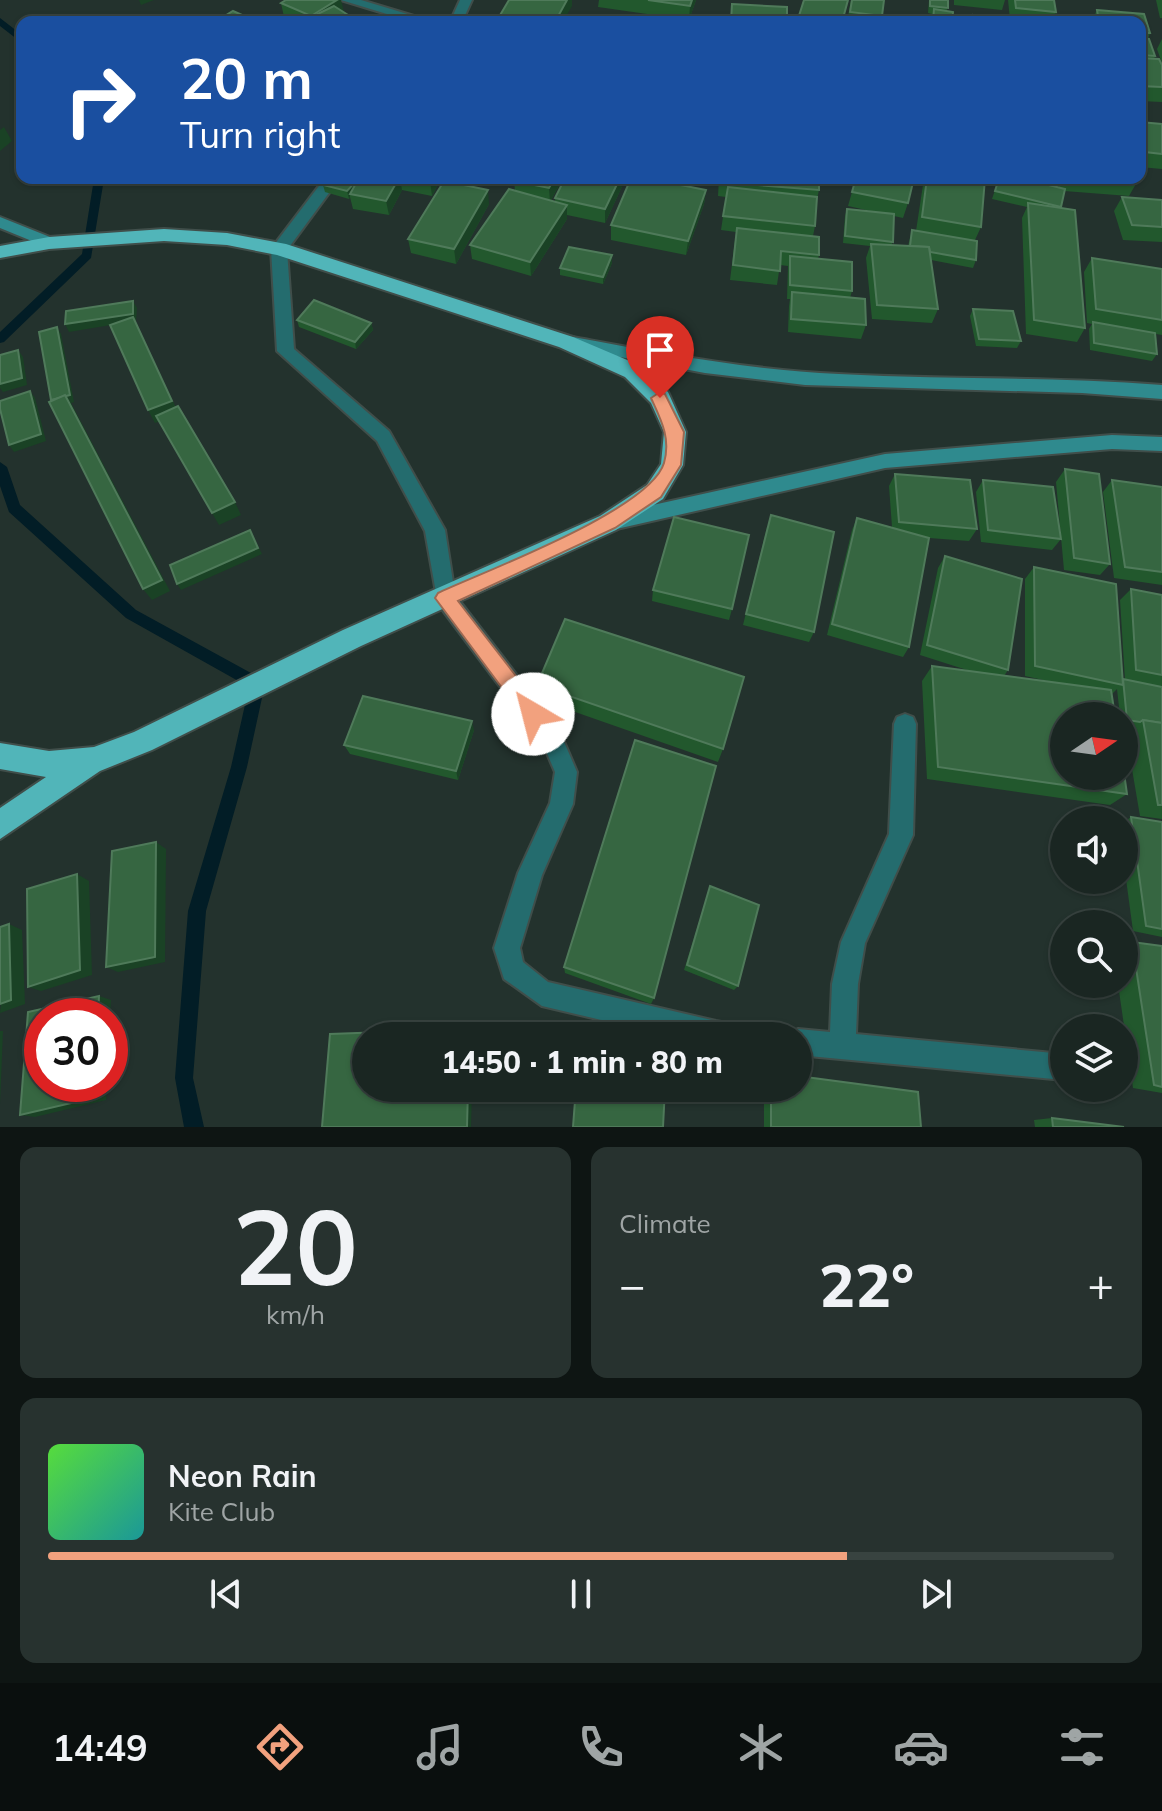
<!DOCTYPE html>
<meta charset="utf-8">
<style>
:root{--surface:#1a2622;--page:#27322f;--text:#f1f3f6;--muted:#9fa5a5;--line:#384340;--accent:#f2a17e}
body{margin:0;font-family:Mulish,sans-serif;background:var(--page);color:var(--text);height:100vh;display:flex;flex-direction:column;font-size:30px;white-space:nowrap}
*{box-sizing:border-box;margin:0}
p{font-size:26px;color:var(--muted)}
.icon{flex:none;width:44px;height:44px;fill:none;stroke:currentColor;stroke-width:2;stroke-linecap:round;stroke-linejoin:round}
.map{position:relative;height:1127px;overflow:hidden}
.side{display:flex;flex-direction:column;gap:20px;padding:20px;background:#0e1513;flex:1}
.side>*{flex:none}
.banner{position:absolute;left:16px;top:16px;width:1130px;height:168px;border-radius:16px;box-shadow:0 2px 6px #0004,0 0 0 2px var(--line);background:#1a4fa0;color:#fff;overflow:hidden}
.needle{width:52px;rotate:77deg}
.tools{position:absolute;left:1050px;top:702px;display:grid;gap:16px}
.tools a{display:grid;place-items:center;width:88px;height:88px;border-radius:50%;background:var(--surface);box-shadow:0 2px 6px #0004,0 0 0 2px var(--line);font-size:40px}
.speed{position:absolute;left:24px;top:998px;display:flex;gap:16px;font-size:40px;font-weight:700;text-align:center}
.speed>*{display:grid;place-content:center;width:104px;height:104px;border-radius:50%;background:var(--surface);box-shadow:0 2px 6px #0004,0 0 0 2px var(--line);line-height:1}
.speed .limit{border:12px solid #d22;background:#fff;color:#111}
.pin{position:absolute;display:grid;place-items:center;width:68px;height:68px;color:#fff;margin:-82px -34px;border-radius:50% 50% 50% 0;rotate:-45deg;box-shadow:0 0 8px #0007}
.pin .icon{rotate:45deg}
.me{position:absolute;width:88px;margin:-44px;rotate:323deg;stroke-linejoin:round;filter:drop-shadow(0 0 6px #0008)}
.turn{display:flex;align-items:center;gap:28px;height:168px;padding:0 32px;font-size:36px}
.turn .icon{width:104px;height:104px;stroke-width:2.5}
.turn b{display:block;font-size:56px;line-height:68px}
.big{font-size:60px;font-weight:800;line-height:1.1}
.side .widget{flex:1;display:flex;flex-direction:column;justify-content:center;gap:12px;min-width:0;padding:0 28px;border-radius:16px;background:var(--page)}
.side .dial{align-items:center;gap:0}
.dial b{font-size:104px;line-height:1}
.song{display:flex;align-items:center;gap:24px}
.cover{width:96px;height:96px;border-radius:12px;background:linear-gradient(135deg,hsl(110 70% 55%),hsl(180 70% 35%))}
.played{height:8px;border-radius:4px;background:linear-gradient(90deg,var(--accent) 75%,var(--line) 75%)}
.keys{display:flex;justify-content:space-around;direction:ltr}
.heat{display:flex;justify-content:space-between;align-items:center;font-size:44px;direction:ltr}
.side .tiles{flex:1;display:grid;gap:20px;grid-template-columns:1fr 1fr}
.widget:last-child{grid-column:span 2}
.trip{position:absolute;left:352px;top:1022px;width:460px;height:80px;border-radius:40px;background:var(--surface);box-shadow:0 2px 6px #0004,0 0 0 2px var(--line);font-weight:800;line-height:80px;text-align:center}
.tabs{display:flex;height:128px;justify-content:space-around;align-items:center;background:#0a0f0e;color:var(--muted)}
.tabs .icon{width:56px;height:56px}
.tabs .selected{color:var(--accent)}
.tabs b{font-size:36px;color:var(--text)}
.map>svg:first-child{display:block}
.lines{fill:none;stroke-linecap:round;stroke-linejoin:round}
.stream{fill:#021d26;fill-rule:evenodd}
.street-casing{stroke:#404e4a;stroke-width:4}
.secondary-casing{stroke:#404e4a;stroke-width:4}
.highway-casing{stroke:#404e4a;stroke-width:4}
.street{fill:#246c6e;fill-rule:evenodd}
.secondary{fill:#2f8a8e;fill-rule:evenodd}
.highway{fill:#51b5b9;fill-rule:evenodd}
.wall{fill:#22582d}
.shaded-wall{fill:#1a4225}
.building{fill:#366641;stroke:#4f7a5a;stroke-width:2}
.route{fill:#f2a17e;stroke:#9d6952;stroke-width:2}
</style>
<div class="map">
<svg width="1162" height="1127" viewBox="0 0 1162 1127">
<rect width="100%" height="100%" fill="#23322d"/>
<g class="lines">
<g class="stream">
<path d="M 0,18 L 22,35 L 22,43 L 0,26 Z"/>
<path d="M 91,178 L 101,178 L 103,185 L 91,258 L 4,342 L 0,343 L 0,332 L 82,254 L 93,185 Z"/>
<path d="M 0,462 L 7,467 L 20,505 L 136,610 L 262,679 L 265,684 L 247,767 L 206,911 L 193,1078 L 204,1127 L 184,1127 L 175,1078 L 188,911 L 231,767 L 249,687 L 126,618 L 9,512 L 0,486 Z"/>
</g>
<defs>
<g id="street">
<path d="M 341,0 L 361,0 L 434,22 L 413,22 Z"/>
<path d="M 460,0 L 472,0 L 462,22 L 450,22 Z"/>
<path d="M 325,178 L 340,178 L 287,250 L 294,349 L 389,431 L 445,530 L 455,595 L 559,730 L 577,772 L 573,804 L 542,875 L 520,948 L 523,962 L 548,982 L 716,1021 L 748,1027 L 752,1036 L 669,1036 L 542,1006 L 504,979 L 494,948 L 518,873 L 550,803 L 555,772 L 543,744 L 438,604 L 425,531 L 377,441 L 277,351 L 271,249 Z"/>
<path d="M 905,714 L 913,717 L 916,724 L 913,835 L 865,943 L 858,984 L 856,1034 L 1064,1054 L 1064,1080 L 798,1055 L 798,1036 L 787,1036 L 798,1029 L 830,1032 L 832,984 L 841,942 L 889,834 L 894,724 L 897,717 Z"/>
</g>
<g id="secondary">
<path d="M 0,217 L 55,239 L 57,243 L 49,248 L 0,228 Z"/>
<path d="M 573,337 C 661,353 749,370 839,374 C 947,380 1054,376 1162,385 L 1162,399 L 1082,393 L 805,385 L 705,373 L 567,347 L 564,343 L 567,339 Z"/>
<path d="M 1112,435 L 1162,437 L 1162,451 L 1112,449 L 885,468 L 612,530 L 605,528 L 602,522 L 605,516 L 612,514 L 885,454 Z"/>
</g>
<path id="highway" d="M 164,229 L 227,233 L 286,244 L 573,337 L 639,365 L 668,392 L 686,432 L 683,465 L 663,499 L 616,530 L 361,646 L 152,750 L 100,771 L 0,839 L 0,808 L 46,777 L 0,769 L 0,743 L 49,751 L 94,747 L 134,732 L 343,630 L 600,516 L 647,485 L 661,464 L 664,432 L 651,403 L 625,377 L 559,347 L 277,255 L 227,245 L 164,241 L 49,249 L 0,258 L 0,246 L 49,237 Z"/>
</defs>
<use href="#street" class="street-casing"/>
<use href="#secondary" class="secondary-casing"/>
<use href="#highway" class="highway-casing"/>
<use href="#street" class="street"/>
<use href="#secondary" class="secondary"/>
<use href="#highway" class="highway"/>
</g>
<g class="wall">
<path d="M 599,0 L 696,0 L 689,20 L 598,7 Z"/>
<path d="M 851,0 L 884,0 L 880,22 L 847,22 Z"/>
<path d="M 929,0 L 948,0 L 947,11 L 952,22 L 931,22 L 932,14 L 928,13 Z"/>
<path d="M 954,0 L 1005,0 L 1002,10 L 954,5 Z"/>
<path d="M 1008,0 L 1054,0 L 1056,12 L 1052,22 L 971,22 L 973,15 L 1010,20 Z"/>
<path d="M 1156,0 L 1162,0 L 1162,18 L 1160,18 Z"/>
<path d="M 281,3 L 344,12 L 359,22 L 295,22 L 284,17 Z"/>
<path d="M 1097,10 L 1144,14 L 1150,33 L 1148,39 L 1149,39 L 1155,56 L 1154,59 L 1159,59 L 1162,65 L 1162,102 L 1140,101 L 1140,22 L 1094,22 L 1093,18 Z"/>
<path d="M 1162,39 L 1162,63 L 1157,49 Z"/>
<path d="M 1140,122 L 1162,124 L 1162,169 L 1140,167 Z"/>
<path d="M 329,178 L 440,178 L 440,180 L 432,196 L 402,190 L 389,215 L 353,209 L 350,197 L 349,199 L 325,192 L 323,185 Z"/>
<path d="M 463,178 L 494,178 L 490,185 Z"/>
<path d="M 516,178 L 563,178 L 551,200 L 555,202 L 555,198 L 626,178 L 605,223 L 567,215 L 567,219 L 531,276 L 472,259 L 470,245 L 515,191 L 514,181 Z"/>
<path d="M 719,178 L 819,178 L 819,190 L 817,199 L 815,226 L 813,236 L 819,255 L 818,259 L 852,291 L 850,298 L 866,325 L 861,339 L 788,332 L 789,306 L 790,299 L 787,299 L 788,266 L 780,265 L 777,285 L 730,280 L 736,232 L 721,230 L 726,197 L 718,196 Z"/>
<path d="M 856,178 L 908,203 L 903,218 L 894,216 L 892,245 L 908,246 L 912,230 L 916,231 L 924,178 L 985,178 L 981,227 L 975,240 L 976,260 L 973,268 L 931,260 L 938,309 L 932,323 L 872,319 L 866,258 L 870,246 L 843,243 L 845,216 L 847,209 L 879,213 L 848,206 Z"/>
<path d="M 999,178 L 1020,178 L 1059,187 L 1058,178 L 1136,178 L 1137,182 L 1129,196 L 1064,191 L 1061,208 L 1085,328 L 1077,342 L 1026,334 L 1022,218 L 1027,207 L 992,199 Z"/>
<path d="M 706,190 L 704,204 L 686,255 L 611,240 L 611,225 Z"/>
<path d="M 1122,197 L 1162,200 L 1162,242 L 1123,240 L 1114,211 Z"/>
<path d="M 489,204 L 456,264 L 411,253 L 408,239 Z"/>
<path d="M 612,255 L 612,263 L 603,284 L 560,275 L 560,268 Z"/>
<path d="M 1092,258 L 1162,269 L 1162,335 L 1156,334 L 1157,354 L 1152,361 L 1090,350 L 1089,329 L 1092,324 L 1087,323 L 1084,272 Z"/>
<path d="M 973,309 L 1021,341 L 1017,348 L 976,346 L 970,316 Z"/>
<path d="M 297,320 L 371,323 L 373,330 L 356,349 L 299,327 Z"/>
<path d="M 1065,469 L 1110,564 L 1100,575 L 1064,570 L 1056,482 Z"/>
<path d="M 895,474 L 977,529 L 969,541 L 929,538 L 909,647 L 903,657 L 827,635 L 852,530 L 857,518 L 892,527 L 889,486 Z"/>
<path d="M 983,480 L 1061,539 L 1052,550 L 981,542 L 976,492 Z"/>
<path d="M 1112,480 L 1162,487 L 1162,585 L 1114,578 L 1103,492 Z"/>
<path d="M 767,527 L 814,632 L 809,642 L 743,625 Z"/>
<path d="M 945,556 L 1008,670 L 1004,676 L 1052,682 L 1025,676 L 1025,579 L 1034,567 L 1122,680 L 1125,680 L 1120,600 L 1131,589 L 1162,595 L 1162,819 L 1140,816 L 1126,734 L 1134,727 L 1124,726 L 1124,716 L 1120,716 L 1117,689 L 1112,694 L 1127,794 L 1110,805 L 927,779 L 922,681 L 932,666 L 970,671 L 920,655 L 938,568 Z"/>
<path d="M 653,590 L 732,609 L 729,620 L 652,601 Z"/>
<path d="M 537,685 L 723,749 L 718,762 L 538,699 Z"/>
<path d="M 474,730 L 458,780 L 350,754 L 344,745 Z"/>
<path d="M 1131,817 L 1162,822 L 1162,937 L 1133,931 L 1124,864 L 1124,822 Z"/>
<path d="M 710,886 L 738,986 L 734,990 L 684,970 Z"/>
<path d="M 1132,942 L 1162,946 L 1162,1093 L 1133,1088 L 1118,984 L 1124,984 L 1124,945 Z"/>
<path d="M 564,967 L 654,998 L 651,1004 L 565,973 Z"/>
<path d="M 764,1088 L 798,1088 L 921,1127 L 764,1127 Z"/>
<path d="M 1052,1118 L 1124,1127 L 1035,1127 L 1034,1120 Z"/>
</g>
<g class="shaded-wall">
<path d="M 139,0 L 154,0 L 141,5 Z"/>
<path d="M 337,0 L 341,0 L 344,12 L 311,16 Z"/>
<path d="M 567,0 L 572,0 L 572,6 L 563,22 L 555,22 Z"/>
<path d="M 692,0 L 696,0 L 689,20 L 690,6 Z"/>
<path d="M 4,127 L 12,141 L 0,151 L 0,130 Z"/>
<path d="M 359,178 L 350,194 L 350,197 L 349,199 L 347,191 Z"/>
<path d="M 399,178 L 400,178 L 402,190 L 389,215 L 386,201 Z"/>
<path d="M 431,178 L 440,178 L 440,180 L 432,196 L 430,181 Z"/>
<path d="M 555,178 L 563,178 L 550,202 L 549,188 Z"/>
<path d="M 620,178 L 626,178 L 605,223 L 605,209 Z"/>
<path d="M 488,190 L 489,204 L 456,264 L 454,249 Z"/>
<path d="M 706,190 L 704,204 L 686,255 L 688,241 Z"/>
<path d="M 567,205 L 567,219 L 531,276 L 530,262 Z"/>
<path d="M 612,255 L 612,263 L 603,284 L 603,277 Z"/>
<path d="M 133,301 L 137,308 L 136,321 L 135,321 L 179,414 L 155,423 L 148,410 L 135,321 L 69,332 L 65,324 Z"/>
<path d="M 371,323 L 373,330 L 356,349 L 355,342 Z"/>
<path d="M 57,327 L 61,334 L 74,402 L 71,403 L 170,591 L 152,600 L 143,589 L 65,395 Z"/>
<path d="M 18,350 L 23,357 L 27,385 L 3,392 L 0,388 L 0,384 Z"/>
<path d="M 30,391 L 35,398 L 46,441 L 14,452 L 9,445 Z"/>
<path d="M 235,502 L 241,515 L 219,525 L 212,513 Z"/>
<path d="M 250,530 L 262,554 L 181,590 L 177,584 Z"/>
<path d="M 472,721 L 474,730 L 458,780 L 456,771 Z"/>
<path d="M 156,842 L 166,849 L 165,962 L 118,972 L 106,967 Z"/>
<path d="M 77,874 L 89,881 L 92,975 L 41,991 L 28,987 Z"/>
<path d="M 9,924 L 22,930 L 25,1004 L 0,1013 Z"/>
<path d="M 99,996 L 111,1000 L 110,1016 L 98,1016 Z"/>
<path d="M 0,1031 L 3,1031 L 0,1104 Z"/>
<path d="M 94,1084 L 107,1084 L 106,1100 L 35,1117 L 20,1115 Z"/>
<path d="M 468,1088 L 472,1088 L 471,1127 L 467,1127 Z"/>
</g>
<g class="building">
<path d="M 286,0 L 337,0 L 311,16 L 281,3 Z"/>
<path d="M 509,0 L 567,0 L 555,22 L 496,22 Z"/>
<path d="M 648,0 L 692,0 L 690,6 Z"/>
<path d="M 804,0 L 848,0 L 842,22 L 797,22 Z"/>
<path d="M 852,0 L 884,0 L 882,16 L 850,12 Z"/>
<path d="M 930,0 L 948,0 L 948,8 L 930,6 Z"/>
<path d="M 1015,0 L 1054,0 L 1056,12 L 1016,8 Z"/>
<path d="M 732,4 L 787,7 L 787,22 L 731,22 Z"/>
<path d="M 334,6 L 359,22 L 301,22 Z"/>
<path d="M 934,9 L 953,12 L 952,22 L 933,21 Z"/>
<path d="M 1097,10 L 1144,14 L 1150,33 L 1140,33 L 1140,22 L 1099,22 Z"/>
<path d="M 233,11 L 258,22 L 215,22 Z"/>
<path d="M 973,15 L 1030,22 L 973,22 Z"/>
<path d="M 1140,38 L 1149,39 L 1155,56 L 1140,55 Z"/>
<path d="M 1140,58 L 1159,59 L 1162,65 L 1162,87 L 1140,86 Z"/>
<path d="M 1140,122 L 1162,124 L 1162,154 L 1145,152 L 1140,137 Z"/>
<path d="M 329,178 L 359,178 L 347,191 L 323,185 Z"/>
<path d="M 359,178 L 399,178 L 386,201 L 350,194 Z"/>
<path d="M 411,178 L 431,178 L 430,181 Z"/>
<path d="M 516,178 L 555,178 L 549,188 L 514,181 Z"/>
<path d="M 565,178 L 620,178 L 605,209 L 555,198 Z"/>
<path d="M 631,178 L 645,178 L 706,190 L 688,241 L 611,225 Z"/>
<path d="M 720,178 L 819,178 L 819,190 L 720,182 Z"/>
<path d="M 856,178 L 914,178 L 908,203 L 852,192 Z"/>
<path d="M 927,178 L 985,178 L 981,227 L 922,217 Z"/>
<path d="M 999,178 L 1020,178 L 1065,189 L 1061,207 L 995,191 Z"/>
<path d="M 1091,178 L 1136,178 L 1137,182 Z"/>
<path d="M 444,181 L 488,190 L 454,249 L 408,239 Z"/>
<path d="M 728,187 L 817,197 L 815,226 L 723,216 Z"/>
<path d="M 509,189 L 567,205 L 530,262 L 470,245 Z"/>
<path d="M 1122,197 L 1162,200 L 1162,227 L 1132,225 Z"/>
<path d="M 1028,203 L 1075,210 L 1085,328 L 1034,320 Z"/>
<path d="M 847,209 L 894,214 L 893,242 L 845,236 Z"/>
<path d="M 737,228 L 819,237 L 819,255 L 781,251 L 780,271 L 733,265 Z"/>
<path d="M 912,230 L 977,241 L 976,260 L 930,252 L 929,247 L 910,246 Z"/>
<path d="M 871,244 L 929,247 L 938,309 L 877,305 Z"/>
<path d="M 569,247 L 612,255 L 603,277 L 560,268 Z"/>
<path d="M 790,256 L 852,262 L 852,291 L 790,285 Z"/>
<path d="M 1092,258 L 1162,269 L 1162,320 L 1096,309 Z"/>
<path d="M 792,292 L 865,299 L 866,325 L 791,319 Z"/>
<path d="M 314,300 L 371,323 L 355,342 L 297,320 Z"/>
<path d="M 133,301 L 133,314 L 65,324 L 66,311 Z"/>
<path d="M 973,309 L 1013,311 L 1021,341 L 979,339 Z"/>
<path d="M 133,317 L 172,401 L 148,410 L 110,325 Z"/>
<path d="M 1093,322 L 1155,333 L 1157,354 L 1094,343 Z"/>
<path d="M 57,327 L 70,395 L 51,400 L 39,332 Z"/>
<path d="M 18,350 L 22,378 L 0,384 L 0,355 Z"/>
<path d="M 30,391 L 41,434 L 9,445 L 0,409 L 0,401 Z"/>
<path d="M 65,395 L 162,580 L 143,589 L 49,402 Z"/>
<path d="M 178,406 L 235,502 L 212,513 L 156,416 Z"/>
<path d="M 1065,469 L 1099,474 L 1110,564 L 1074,558 Z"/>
<path d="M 895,474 L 970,480 L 977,529 L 899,522 Z"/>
<path d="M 983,480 L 1053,487 L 1061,539 L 988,530 Z"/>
<path d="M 1112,480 L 1162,487 L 1162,572 L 1125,567 Z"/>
<path d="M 771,515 L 834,532 L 814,632 L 746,614 Z"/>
<path d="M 674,517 L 749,535 L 732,609 L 653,590 Z"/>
<path d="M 857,518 L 929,538 L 909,647 L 832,624 Z"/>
<path d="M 250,530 L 258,548 L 177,584 L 170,565 Z"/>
<path d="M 945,556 L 1022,579 L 1008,670 L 927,645 Z"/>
<path d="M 1034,567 L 1116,584 L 1123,685 L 1035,666 Z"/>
<path d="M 1131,589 L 1162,595 L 1162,675 L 1136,670 Z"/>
<path d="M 565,619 L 744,677 L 723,749 L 537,685 Z"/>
<path d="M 932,666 L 1111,690 L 1115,716 L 1064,716 L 1064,776 L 1124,776 L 1124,773 L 1127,794 L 938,767 Z"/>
<path d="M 1123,679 L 1162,687 L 1162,723 L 1143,720 L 1140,722 L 1127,720 Z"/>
<path d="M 363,696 L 472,721 L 456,771 L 344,745 Z"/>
<path d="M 1143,720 L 1162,723 L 1162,805 L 1158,805 Z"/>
<path d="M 635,740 L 716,766 L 654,998 L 564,967 Z"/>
<path d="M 1131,817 L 1162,822 L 1162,929 L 1146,926 Z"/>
<path d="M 156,842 L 155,957 L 106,967 L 112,851 Z"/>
<path d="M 77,874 L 80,970 L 28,987 L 27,889 Z"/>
<path d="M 710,886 L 759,905 L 738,986 L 687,965 Z"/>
<path d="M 9,924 L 11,1000 L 0,1004 L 0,927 Z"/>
<path d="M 1132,942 L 1162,946 L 1162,1087 L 1154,1085 Z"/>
<path d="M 99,996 L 98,1016 L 42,1016 L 42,1084 L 94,1084 L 93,1098 L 20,1115 L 28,1012 Z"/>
<path d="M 469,1029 L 469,1036 L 366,1036 L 366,1088 L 468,1088 L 467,1127 L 322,1127 L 330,1034 Z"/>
<path d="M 798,1076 L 918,1092 L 921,1127 L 771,1127 L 771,1088 L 798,1088 Z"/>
<path d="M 576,1088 L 665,1088 L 663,1127 L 573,1127 Z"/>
<path d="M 1052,1118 L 1124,1127 L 1053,1127 Z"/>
</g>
<path class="route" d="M 660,392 L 665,394 L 684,432 L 681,465 L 661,497 L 615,528 L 458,601 L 540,707 L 543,714 L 540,720 L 533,723 L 526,720 L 435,598 L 438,593 C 485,571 650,510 664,463 C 671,438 661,420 651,398 Z"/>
</svg>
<div class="tools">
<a><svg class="needle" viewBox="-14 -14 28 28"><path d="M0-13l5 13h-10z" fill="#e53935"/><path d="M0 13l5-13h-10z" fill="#9fa5a5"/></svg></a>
<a><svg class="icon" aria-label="sound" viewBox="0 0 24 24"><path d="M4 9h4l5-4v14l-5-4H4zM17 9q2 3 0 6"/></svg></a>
<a><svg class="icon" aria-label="search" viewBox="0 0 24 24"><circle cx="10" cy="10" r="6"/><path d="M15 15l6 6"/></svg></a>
<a><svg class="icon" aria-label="layers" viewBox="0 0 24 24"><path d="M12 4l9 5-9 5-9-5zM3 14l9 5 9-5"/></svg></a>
</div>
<div class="speed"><div class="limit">30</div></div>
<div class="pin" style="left:660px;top:398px;background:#d93025"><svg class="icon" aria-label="arrive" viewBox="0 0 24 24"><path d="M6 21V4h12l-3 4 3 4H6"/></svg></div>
<svg class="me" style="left:533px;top:714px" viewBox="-20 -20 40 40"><circle r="19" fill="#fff"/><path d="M0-13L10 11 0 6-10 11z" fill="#f2a17e"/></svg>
<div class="trip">14:50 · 1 min · 80 m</div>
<div class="banner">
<div class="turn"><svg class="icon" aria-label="right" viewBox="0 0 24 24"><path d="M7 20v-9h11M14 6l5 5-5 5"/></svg><div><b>20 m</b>Turn right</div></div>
</div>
</div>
<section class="side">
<div class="tiles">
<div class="widget dial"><b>20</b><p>km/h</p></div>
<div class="widget"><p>Climate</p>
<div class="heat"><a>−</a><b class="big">22°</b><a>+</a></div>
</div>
<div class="widget">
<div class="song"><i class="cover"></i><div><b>Neon Rain</b><p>Kite Club</p></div></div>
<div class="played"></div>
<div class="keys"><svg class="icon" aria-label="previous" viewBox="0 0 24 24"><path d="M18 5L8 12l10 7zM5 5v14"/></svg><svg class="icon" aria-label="pause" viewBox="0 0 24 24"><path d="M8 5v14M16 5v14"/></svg><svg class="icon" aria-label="next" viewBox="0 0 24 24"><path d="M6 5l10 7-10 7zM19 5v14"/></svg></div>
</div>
</div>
</section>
<nav class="tabs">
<b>14:49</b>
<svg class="icon selected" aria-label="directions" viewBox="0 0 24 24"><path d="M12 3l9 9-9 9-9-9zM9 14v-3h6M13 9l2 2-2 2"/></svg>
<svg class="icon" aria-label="music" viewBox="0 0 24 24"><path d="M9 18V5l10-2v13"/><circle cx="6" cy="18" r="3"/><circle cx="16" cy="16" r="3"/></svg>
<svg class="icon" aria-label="phone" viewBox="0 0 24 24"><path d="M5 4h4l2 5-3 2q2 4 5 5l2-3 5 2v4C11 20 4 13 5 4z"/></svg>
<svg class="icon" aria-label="climate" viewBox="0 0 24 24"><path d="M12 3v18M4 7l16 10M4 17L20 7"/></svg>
<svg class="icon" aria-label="car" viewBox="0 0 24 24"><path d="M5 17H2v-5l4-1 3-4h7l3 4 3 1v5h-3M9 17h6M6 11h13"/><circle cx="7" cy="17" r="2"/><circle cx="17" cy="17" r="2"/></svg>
<svg class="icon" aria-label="filters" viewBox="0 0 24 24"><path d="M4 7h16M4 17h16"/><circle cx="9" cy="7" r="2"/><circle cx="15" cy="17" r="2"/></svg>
</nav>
